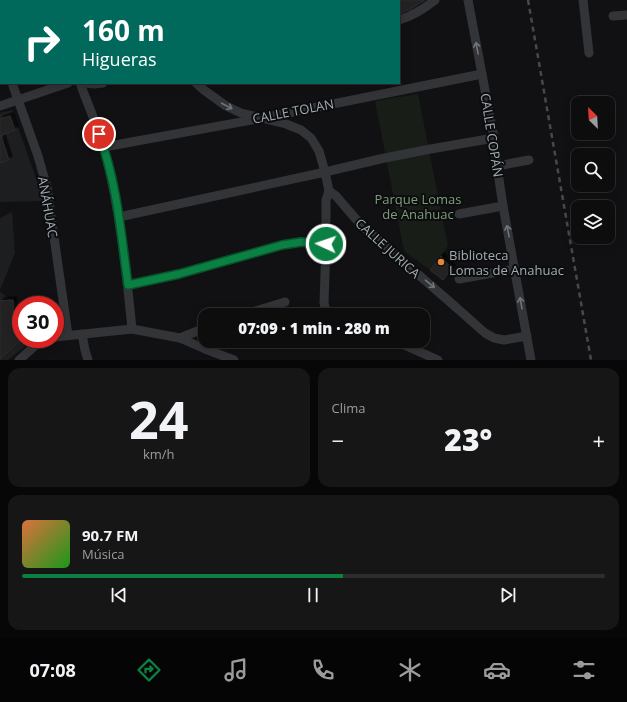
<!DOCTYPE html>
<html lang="es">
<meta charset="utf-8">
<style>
:root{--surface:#0d0d0e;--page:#161617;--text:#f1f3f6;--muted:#9a9c9e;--line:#2d2d2e;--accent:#0b8043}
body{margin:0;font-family:"Open Sans",sans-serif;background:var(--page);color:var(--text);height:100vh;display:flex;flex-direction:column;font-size:15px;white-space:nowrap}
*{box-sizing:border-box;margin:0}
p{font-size:13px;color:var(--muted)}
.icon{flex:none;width:22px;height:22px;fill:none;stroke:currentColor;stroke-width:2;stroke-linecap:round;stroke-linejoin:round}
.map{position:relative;height:360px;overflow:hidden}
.drawer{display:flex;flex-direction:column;gap:8px;padding:8px;background:#070708;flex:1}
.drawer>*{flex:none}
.hud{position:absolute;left:0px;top:0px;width:400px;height:84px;box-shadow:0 2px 10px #0003,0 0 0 1px var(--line);background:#00695c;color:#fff;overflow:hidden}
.needle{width:26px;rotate:336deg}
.tools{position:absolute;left:571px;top:96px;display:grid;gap:8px}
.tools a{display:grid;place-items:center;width:44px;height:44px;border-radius:8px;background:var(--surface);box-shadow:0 2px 10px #0003,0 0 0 1px var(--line);font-size:20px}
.speed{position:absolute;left:12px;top:296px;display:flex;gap:8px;font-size:20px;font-weight:700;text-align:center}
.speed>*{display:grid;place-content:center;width:52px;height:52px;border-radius:50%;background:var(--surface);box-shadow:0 2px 10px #0003,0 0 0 1px var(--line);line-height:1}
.speed .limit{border:6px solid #d22;background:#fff;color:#111}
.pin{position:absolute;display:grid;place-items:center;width:34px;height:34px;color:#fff;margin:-17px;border:2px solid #fff;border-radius:50%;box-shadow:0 1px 4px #0007}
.me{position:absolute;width:44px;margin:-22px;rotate:273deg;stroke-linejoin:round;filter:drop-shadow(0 0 3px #0008)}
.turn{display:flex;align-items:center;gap:14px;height:84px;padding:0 16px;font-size:18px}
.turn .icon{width:52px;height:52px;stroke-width:2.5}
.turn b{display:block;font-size:28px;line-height:34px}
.big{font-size:30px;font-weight:800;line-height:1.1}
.drawer .card{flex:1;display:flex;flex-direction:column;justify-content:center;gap:6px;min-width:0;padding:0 14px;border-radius:12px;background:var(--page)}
.drawer .dial{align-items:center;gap:0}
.dial b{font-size:52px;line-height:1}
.song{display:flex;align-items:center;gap:12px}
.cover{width:48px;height:48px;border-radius:6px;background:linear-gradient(135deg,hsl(20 70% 55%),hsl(120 70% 35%))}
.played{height:4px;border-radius:2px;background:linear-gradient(90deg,var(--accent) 55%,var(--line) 55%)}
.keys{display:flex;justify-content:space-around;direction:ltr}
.heat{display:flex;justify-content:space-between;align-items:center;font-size:22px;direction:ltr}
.drawer .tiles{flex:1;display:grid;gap:8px;grid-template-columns:1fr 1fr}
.card:last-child{grid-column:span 2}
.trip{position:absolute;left:198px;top:308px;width:232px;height:40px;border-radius:12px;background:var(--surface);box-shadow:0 2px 10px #0003,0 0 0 1px var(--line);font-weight:800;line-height:40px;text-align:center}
.menu{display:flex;height:64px;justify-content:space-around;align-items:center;background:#050506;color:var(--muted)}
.menu .icon{width:28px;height:28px}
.menu .current{color:var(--accent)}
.menu b{font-size:18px;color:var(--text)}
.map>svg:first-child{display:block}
.built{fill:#1d1e20}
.green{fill:#181d18}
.building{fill:#212224;stroke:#2b2c2e;filter:url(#shadow)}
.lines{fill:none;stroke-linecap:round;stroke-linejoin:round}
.minor{stroke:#323437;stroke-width:9}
.rail{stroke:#46494c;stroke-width:2.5;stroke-dasharray:5 4;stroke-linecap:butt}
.oneway{stroke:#70757b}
.route-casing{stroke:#07532c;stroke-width:10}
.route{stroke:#0b8043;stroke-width:7}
.poi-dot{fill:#e68736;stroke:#0c0d0e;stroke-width:1.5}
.labels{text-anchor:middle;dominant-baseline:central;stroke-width:4;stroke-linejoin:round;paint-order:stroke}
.street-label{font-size:13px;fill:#a3abb2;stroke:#0c0d0e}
.park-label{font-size:13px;fill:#809d7b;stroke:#0c0d0e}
.poi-label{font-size:13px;fill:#a3abb2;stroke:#0c0d0e;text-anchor:start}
</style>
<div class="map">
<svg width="627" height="360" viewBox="0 0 627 360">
<defs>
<filter id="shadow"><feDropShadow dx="3.5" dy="-3.5" stdDeviation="0" flood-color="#0009"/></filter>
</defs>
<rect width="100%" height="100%" fill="#111113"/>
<g class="built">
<path d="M 12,110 L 44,201 L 0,202 L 0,113 Z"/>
<path d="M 12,212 L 15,253 L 0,290 L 0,218 Z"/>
<path d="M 0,292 L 21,306 L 21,339 L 34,339 L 8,360 L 0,360 Z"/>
</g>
<path class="green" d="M 418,94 L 448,246 L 430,270 L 404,251 L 375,101 Z"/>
<g class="building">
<path d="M 399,0 L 425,0 L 411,9 L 399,14 Z"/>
<path d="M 10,116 L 15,130 L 0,136 L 0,119 Z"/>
<path d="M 0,136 L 1,136 L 9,160 L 0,163 Z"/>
<path d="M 441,256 L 452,269 L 443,280 L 430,270 Z"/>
<path d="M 13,300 L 14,326 L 19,326 L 20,341 L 0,359 L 0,301 Z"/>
</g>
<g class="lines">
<g class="minor">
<path d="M 51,0 L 52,1"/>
<path d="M 106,0 L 107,1"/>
<path d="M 468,0 L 494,138 L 497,166 L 503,206 L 531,360"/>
<path d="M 583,0 L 589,53"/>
<path d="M 185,1 L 187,0"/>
<path d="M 613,16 L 627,15"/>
<path d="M 399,20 C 412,16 424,9 435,0"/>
<path d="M 0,47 L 1,50"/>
<path d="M 12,83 L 38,156 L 47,188 L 68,335"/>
<path d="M 80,83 C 88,105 98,127 104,149 C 120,208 126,269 132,329"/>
<path d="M 86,83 L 94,84 L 103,83"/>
<path d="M 196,83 L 204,90 L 226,106 L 241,113 L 286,124 L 301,130 L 311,138 L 319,151 L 325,172 L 329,191 L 336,196 L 361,225 L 450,302 L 485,333 L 494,338 L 504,340 L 527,336"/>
<path d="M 0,106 L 68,83"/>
<path d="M 104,147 L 263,118 L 482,74"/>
<path d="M 497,166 L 529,160"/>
<path d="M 329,191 L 326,200 L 326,244 L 324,303 L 326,312 L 330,315"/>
<path d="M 459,214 L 503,206"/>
<path d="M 119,217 L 325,172 L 380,159 L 425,150 L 494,138"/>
<path d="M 459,279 L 515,269"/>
<path d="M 128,285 L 179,274 L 282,245 L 301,242 L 326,244"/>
<path d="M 242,315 L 285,302"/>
<path d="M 82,334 L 85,350 L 88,360"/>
<path d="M 55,337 L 132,329 L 180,338 L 205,349 L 234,360"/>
<path d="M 180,338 L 205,328"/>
<path d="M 395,341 L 438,360"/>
<path d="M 19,360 L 36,345 L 47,339"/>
</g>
<path class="rail" d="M 528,0 L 591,360"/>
</g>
<defs><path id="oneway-shaft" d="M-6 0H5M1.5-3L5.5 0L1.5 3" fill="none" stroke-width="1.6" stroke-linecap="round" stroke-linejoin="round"/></defs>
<g class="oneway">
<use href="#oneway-shaft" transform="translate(477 48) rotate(-101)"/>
<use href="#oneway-shaft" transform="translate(227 106) rotate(28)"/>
<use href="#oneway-shaft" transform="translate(508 231) rotate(-101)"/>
<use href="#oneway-shaft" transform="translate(430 284) rotate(40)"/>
<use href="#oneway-shaft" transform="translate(521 303) rotate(-100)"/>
</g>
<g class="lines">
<defs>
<path id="route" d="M 99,134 C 117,183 121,234 128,285 L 179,274 L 282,245 L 301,242 L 326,244"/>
</defs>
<use href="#route" class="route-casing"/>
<use href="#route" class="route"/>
</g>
<circle class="poi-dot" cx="441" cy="262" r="4"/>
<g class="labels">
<g class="street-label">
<text transform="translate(293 111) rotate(-11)">CALLE TOLAN</text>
<text transform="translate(492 135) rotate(81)">CALLE COPÁN</text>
<text transform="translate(48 207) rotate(80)">ANÁHUAC</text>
<text transform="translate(388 248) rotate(42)">CALLE JURICA</text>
</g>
<g class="park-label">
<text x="418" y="199">Parque Lomas<tspan x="418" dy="15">de Anahuac</tspan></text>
</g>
<g class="poi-label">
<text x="449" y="255">Biblioteca<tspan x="449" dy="15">Lomas de Anahuac</tspan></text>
</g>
</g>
</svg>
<div class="tools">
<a><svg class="needle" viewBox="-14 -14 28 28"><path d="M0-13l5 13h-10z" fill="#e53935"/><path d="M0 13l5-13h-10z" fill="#9a9c9e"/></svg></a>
<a><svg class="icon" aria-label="search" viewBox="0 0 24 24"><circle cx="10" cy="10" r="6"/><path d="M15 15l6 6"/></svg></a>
<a><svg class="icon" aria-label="layers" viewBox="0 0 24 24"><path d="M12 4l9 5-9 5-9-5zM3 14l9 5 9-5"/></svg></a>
</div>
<div class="speed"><div class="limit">30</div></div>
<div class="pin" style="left:99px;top:134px;background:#d93025"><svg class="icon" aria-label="arrive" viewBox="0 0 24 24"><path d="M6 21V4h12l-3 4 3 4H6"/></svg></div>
<svg class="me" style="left:326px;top:244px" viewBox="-20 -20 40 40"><circle r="17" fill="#0b8043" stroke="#fff" stroke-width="3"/><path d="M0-11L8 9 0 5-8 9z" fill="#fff"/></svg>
<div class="trip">07:09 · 1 min · 280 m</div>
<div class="hud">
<div class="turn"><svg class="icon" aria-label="right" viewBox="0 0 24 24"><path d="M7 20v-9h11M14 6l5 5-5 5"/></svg><div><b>160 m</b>Higueras</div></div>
</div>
</div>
<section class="drawer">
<div class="tiles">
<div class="card dial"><b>24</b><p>km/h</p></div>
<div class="card"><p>Clima</p>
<div class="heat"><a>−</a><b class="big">23°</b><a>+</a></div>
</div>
<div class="card">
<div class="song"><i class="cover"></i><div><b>90.7 FM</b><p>Música</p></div></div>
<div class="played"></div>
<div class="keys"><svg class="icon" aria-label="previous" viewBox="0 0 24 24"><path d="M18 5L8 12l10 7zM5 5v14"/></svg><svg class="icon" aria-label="pause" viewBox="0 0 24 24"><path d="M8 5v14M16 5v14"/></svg><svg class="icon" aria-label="next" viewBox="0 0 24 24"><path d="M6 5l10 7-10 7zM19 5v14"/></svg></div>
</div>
</div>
</section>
<nav class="menu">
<b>07:08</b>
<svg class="icon current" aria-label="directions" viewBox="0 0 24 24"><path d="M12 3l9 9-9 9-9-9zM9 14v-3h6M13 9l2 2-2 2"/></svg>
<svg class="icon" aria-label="music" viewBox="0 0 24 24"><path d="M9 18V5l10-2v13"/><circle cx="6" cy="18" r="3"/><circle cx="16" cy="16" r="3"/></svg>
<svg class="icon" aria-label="phone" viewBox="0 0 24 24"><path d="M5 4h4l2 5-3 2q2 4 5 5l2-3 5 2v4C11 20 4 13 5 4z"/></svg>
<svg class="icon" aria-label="climate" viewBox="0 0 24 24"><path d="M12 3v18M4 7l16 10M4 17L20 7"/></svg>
<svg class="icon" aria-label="car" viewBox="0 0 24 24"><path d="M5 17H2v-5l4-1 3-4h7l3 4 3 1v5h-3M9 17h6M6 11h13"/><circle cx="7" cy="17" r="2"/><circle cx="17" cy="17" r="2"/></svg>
<svg class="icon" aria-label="filters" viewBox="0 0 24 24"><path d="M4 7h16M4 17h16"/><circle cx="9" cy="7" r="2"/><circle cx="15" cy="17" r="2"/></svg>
</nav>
